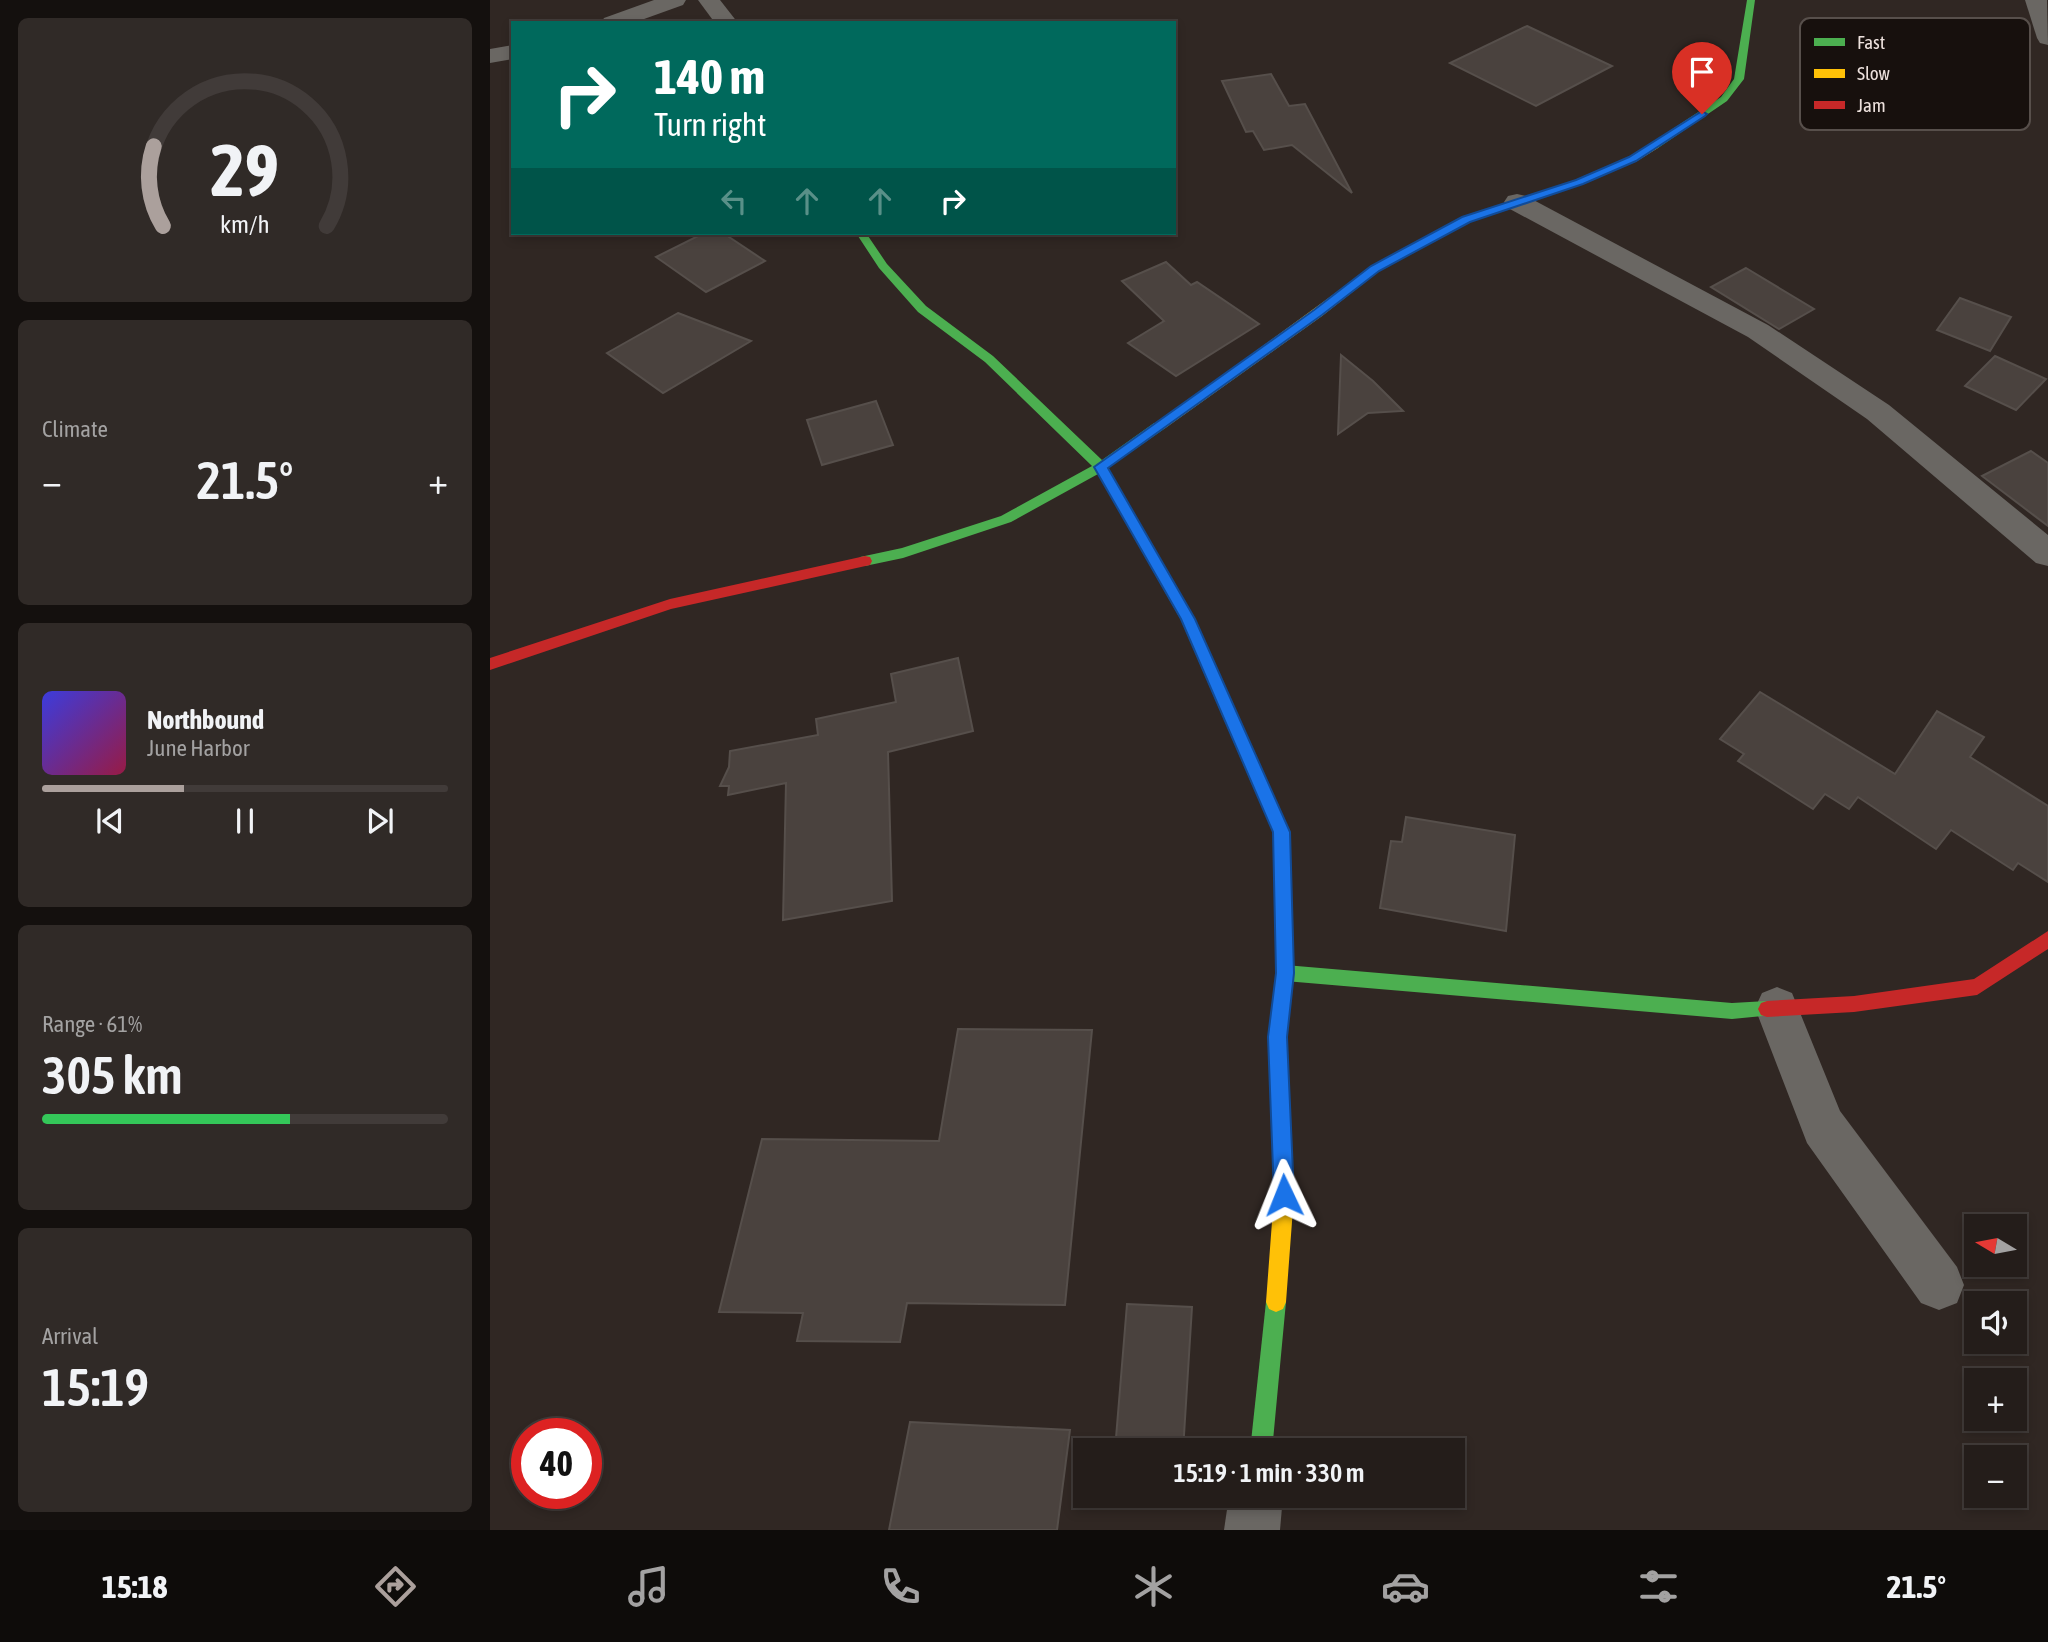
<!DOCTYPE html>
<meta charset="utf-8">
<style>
:root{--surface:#241d1a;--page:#302a27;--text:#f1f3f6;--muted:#a3a2a2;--line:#413b39;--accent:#aba09c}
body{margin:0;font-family:"Asap Condensed",sans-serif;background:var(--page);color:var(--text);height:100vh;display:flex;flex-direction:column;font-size:26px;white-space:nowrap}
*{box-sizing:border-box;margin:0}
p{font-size:23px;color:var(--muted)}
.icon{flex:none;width:38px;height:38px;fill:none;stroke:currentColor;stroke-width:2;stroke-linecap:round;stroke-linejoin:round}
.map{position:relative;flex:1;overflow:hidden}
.details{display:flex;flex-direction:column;gap:18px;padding:18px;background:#14100e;width:490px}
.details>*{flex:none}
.guide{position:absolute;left:21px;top:21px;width:665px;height:214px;border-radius:0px;box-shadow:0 4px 10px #0003,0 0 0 2px var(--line);background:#00695c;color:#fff;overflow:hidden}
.needle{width:46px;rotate:280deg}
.controls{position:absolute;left:1474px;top:1214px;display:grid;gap:14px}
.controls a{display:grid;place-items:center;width:63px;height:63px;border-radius:0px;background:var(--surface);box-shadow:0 4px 10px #0003,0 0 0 2px var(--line);font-size:35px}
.speed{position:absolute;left:21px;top:1418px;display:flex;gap:14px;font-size:35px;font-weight:700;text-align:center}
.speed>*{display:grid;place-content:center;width:91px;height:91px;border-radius:50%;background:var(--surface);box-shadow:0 4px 10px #0003,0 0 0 2px var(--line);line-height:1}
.speed .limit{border:10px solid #d22;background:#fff;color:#111}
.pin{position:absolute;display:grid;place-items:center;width:60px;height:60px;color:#fff;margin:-72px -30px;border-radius:50% 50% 50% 0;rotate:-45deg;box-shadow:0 0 7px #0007}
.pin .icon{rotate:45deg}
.me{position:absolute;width:77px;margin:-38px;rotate:358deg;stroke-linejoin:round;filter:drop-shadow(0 0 5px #0008)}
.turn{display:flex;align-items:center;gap:24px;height:147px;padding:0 28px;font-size:32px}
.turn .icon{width:91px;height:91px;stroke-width:2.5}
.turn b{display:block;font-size:49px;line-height:60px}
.lanes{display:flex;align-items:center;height:66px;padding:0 28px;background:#0003;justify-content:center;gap:35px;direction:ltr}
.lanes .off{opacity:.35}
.big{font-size:52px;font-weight:600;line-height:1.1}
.details .widget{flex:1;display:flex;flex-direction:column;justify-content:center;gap:10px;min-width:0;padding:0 24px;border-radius:10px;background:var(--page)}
.details .dial{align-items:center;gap:0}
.dial svg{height:182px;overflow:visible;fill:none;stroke:var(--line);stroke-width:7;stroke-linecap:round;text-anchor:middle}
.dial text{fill:var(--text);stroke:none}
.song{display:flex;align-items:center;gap:21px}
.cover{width:84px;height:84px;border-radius:10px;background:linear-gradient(135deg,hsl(240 70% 55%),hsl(340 70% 35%))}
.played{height:7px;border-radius:4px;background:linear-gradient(90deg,var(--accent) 35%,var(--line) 35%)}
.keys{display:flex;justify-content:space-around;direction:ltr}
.heat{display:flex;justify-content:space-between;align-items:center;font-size:38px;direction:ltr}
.charge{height:10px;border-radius:5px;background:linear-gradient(90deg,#34c759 61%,var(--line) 0)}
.trip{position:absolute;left:583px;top:1438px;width:392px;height:70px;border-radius:0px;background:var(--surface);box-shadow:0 4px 10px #0003,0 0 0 2px var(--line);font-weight:600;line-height:70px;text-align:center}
.tab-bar{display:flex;height:112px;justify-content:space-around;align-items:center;background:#0e0c0a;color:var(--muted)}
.tab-bar .icon{width:49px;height:49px}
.tab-bar .active{color:var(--accent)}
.tab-bar b{font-size:32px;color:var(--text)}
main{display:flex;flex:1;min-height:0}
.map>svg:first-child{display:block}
.building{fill:#4a423e;stroke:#564f4b;stroke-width:2}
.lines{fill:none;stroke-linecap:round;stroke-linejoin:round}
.street{fill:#6a6763;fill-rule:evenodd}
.fast{fill:#4caf50;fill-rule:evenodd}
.slow{fill:#ffc107;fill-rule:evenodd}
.jam{fill:#c62828;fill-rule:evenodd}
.route{fill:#1a73e8;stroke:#114b97;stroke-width:2}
.key{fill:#17100d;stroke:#574f4b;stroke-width:2}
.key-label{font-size:19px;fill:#ede1dd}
</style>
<main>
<section class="details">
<div class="widget dial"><svg viewBox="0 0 100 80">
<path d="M14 69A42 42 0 1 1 86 69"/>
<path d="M14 69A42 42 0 0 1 10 34" stroke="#aba09c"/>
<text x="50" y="56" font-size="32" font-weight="700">29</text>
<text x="50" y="72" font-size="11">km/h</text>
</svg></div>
<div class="widget"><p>Climate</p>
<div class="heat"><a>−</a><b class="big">21.5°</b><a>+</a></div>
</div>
<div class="widget">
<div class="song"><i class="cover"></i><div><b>Northbound</b><p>June Harbor</p></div></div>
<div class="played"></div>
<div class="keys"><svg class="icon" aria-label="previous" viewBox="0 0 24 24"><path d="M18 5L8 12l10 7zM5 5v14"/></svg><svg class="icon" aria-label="pause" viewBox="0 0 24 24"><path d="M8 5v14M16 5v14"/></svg><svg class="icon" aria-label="next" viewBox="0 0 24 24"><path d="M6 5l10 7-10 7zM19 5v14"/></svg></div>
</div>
<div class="widget"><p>Range · 61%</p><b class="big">305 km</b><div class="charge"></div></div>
<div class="widget"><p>Arrival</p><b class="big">15:19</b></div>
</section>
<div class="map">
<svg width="1558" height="1530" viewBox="0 0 1558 1530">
<rect width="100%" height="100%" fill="#302723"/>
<g class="building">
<path d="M 1037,26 L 1122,66 L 1046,106 L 960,63 Z"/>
<path d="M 781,74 L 799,106 L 815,104 L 862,193 L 802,145 L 774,150 L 763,131 L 756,132 L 732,81 Z"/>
<path d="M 214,233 L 233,233 L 275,261 L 216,292 L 166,257 Z"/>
<path d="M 676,262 L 701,285 L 707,282 L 769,324 L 686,376 L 638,343 L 674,321 L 632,281 Z"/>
<path d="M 1256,268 L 1324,309 L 1289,329 L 1221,287 Z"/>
<path d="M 1470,298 L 1521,317 L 1500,351 L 1447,330 Z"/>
<path d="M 188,313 L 261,341 L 173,393 L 117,353 Z"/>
<path d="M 851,355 L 883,381 L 913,411 L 878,413 L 848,434 Z"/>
<path d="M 1505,356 L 1556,379 L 1526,410 L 1475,386 Z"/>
<path d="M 386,401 L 403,445 L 332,465 L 317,420 Z"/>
<path d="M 1541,451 L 1558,463 L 1558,526 L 1492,476 Z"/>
<path d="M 468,658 L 483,731 L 398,752 L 402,901 L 293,920 L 296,783 L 238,795 L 239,786 L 230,786 L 239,767 L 240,751 L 328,735 L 326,719 L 406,702 L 401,674 Z"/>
<path d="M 1270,692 L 1405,774 L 1447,711 L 1494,737 L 1480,757 L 1558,806 L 1558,882 L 1528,863 L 1523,870 L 1461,830 L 1446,849 L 1368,797 L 1359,809 L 1335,794 L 1323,809 L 1248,761 L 1254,754 L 1230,739 Z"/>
<path d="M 916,817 L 1025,835 L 1016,931 L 890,908 L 901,841 L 912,842 Z"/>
<path d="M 468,1029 L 602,1030 L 575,1305 L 417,1303 L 410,1342 L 307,1341 L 313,1313 L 229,1312 L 272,1139 L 449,1141 Z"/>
<path d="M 637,1304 L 702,1307 L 693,1451 L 625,1450 Z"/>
<path d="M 420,1422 L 580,1430 L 567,1530 L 399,1530 Z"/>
</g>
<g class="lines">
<g class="street">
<path d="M 164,0 L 196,0 L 193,5 L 143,23 L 111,23 L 114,18 Z"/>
<path d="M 208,0 L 230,0 L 248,23 L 225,23 Z"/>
<path d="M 1535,0 L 1557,0 L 1558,45 L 1550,43 L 1547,38 Z"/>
<path d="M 23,45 L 23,59 L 0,63 L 0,49 Z"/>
<path d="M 1027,194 L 1036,196 L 1278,325 L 1399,405 L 1558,535 L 1558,566 L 1546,563 L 1377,419 L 1258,337 L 1018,208 L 1014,202 L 1018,196 Z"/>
<path d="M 1287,987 L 1302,993 L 1350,1111 L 1467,1267 L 1474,1285 L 1467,1303 L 1449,1310 L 1431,1303 L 1317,1143 L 1265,1008 L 1272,993 Z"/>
<path d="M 739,1496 L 793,1496 L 790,1530 L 734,1530 Z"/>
</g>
<g class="fast">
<path d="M 1257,0 L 1265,0 L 1254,79 L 1237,101 L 1168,148 L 1160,148 L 1160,144 L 1231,97 L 1244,79 Z"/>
<path d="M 366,233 L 376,233 L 397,264 L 436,306 L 503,356 L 612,460 L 664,423 L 674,423 L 674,429 L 618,468 L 705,619 L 775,777 L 773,782 L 761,782 L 691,620 L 608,474 L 521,522 L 413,558 L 375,566 L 370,565 L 368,561 L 370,557 L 412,548 L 511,516 L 602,466 L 495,362 L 428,312 L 389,268 Z"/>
<path d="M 795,965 L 1242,1003 L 1277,1001 L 1283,1003 L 1286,1009 L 1283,1015 L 1242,1019 L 795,981 L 789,979 L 786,973 L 789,967 Z"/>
<path d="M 786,1292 L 793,1295 L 796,1302 L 782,1451 L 760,1451 L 776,1302 L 779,1295 Z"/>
</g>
<g class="slow">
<path d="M 1164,143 L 1169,146 L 1168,148 L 1147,161 L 1093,184 L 980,222 L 889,271 L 832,316 L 674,429 L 664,429 L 663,426 L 881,267 L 972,218 L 1085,180 L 1139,157 Z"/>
<path d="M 767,770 L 773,772 L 799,832 L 804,973 L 797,1037 L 804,1195 L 796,1302 L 793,1309 L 786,1312 L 779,1309 L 776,1302 L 784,1195 L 779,1037 L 786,973 L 783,832 L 759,777 L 761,772 Z"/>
</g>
<g class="jam">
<path d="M 375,556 L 380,557 L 382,561 L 380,565 L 181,609 L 0,670 L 0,658 L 180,599 Z"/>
<path d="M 1558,931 L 1558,949 L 1487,995 L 1364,1012 L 1277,1017 L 1271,1015 L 1268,1009 L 1271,1003 L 1277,1001 L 1364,996 L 1484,979 Z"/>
</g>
</g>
<path class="route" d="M 1212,111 L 1217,114 L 1215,116 L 1146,161 L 1093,184 L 980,222 L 889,271 L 832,315 L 618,468 L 705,619 L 800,832 L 804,973 L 797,1037 L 804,1195 L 801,1202 L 794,1205 L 787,1202 L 784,1195 L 778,1037 L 786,973 L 783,832 L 691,619 L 604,467 L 824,310 L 881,266 L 972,217 L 1086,180 L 1139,157 Z"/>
<rect x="1310" y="18" width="230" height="112" rx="10" class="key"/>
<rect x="1324" y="38" width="31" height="8" fill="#4caf50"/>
<rect x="1324" y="69" width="31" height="9" fill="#ffc107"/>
<rect x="1324" y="101" width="31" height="8" fill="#c62828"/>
<g class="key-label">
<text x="1367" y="49">Fast</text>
<text x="1367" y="80">Slow</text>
<text x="1367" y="112">Jam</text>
</g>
</svg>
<div class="controls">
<a><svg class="needle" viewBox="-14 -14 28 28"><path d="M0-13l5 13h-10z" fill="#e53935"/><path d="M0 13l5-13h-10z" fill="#a3a2a2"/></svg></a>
<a><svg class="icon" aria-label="sound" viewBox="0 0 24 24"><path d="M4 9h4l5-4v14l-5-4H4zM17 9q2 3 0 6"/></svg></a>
<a>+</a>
<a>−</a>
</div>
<div class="speed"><div class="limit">40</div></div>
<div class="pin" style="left:1212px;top:114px;background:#d93025"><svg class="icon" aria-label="arrive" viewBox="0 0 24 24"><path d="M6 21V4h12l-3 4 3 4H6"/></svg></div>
<svg class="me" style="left:794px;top:1195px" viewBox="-20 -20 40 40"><path d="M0-17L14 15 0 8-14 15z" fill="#1a73e8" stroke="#fff" stroke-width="4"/></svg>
<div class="trip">15:19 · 1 min · 330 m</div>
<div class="guide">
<div class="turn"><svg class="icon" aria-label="right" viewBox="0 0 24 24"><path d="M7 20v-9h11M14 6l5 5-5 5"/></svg><div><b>140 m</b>Turn right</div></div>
<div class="lanes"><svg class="icon off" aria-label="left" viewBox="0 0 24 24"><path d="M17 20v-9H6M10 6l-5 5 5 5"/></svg><svg class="icon off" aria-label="ahead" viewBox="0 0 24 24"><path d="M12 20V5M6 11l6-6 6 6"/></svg><svg class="icon off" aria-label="ahead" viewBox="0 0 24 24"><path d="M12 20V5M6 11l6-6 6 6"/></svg><svg class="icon" aria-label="right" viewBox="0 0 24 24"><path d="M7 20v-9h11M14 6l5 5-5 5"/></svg></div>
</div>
</div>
</main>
<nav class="tab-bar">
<b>15:18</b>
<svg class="icon active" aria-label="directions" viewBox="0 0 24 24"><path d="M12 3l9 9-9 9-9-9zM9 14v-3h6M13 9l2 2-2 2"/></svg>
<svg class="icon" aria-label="music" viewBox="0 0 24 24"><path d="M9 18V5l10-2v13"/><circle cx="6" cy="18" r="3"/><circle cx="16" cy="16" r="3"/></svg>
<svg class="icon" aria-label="phone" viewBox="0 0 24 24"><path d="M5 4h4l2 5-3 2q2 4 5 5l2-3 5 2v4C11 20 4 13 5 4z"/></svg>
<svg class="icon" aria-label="climate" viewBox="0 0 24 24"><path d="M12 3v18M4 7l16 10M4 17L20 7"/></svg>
<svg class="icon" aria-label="car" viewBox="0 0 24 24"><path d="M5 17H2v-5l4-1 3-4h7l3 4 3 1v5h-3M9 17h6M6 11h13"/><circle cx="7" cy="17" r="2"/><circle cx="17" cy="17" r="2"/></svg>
<svg class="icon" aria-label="filters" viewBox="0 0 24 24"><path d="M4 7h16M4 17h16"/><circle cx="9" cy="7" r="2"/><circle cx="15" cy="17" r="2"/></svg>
<b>21.5°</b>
</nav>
